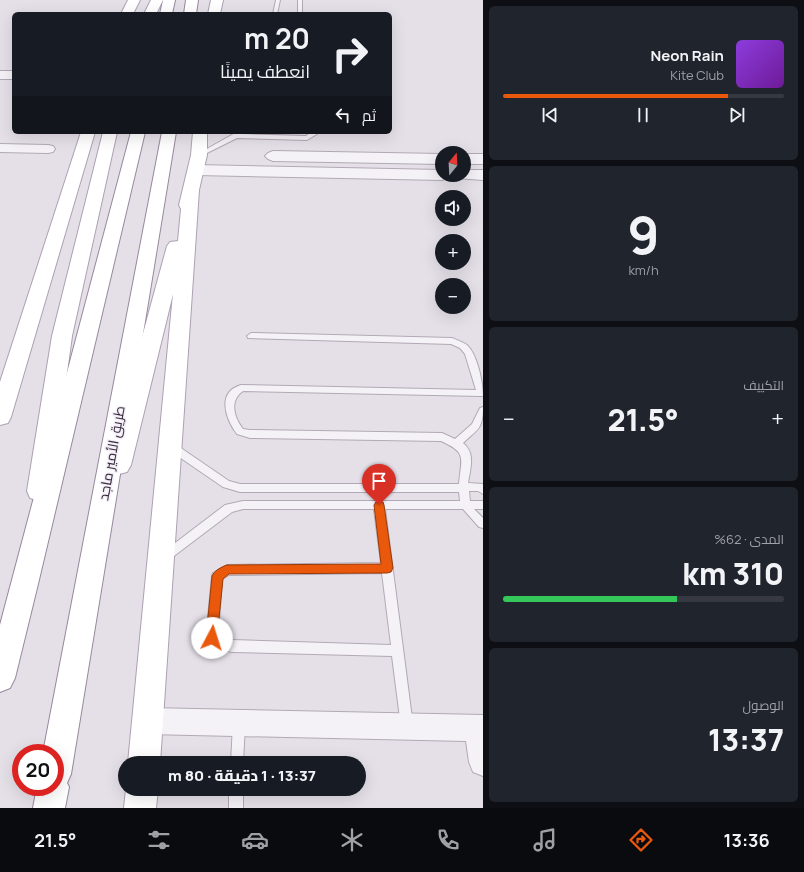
<!DOCTYPE html>
<html lang="ar">
<meta charset="utf-8">
<style>
:root{--surface:#171b24;--page:#20242c;--text:#f1f3f6;--muted:#9ea1a6;--line:#363941;--accent:#ea580c}
body{margin:0;font-family:Manrope,Cairo,sans-serif;background:var(--page);color:var(--text);direction:rtl;height:100vh;display:flex;flex-direction:column;font-size:15px;white-space:nowrap}
*{box-sizing:border-box;margin:0}
p{font-size:13px;color:var(--muted)}
.icon{flex:none;width:22px;height:22px;fill:none;stroke:currentColor;stroke-width:2;stroke-linecap:round;stroke-linejoin:round}
.map{position:relative;flex:1;overflow:hidden;direction:ltr}
.sheet{display:flex;flex-direction:column;gap:6px;padding:6px;background:#0d0f14;width:321px}
.sheet>*{flex:none}
.hud{position:absolute;left:12px;top:12px;width:380px;height:122px;border-radius:6px;box-shadow:0 4px 16px #0002;direction:rtl;background:#171b24;color:var(--text);overflow:hidden}
.needle{width:26px;rotate:18deg}
.fabs{position:absolute;left:435px;top:146px;display:grid;gap:8px}
.fabs a{display:grid;place-items:center;width:36px;height:36px;border-radius:50%;background:var(--surface);box-shadow:0 4px 16px #0002;font-size:20px}
.speed{position:absolute;left:12px;top:744px;display:flex;gap:8px;font-size:20px;font-weight:700;text-align:center}
.speed>*{display:grid;place-content:center;width:52px;height:52px;border-radius:50%;background:var(--surface);box-shadow:0 4px 16px #0002;line-height:1}
.speed .limit{border:6px solid #d22;background:#fff;color:#111}
.pin{position:absolute;display:grid;place-items:center;width:34px;height:34px;color:#fff;margin:-41px -17px;border-radius:50% 50% 50% 0;rotate:-45deg;box-shadow:0 0 4px #0007}
.pin .icon{rotate:45deg}
.me{position:absolute;width:44px;margin:-22px;rotate:5deg;stroke-linejoin:round;filter:drop-shadow(0 0 3px #0008)}
.turn{display:flex;align-items:center;gap:14px;height:84px;padding:0 16px;font-size:18px}
.turn .icon{width:52px;height:52px;stroke-width:2.5}
.turn b{display:block;font-size:28px;line-height:34px}
.then{display:flex;align-items:center;height:38px;padding:0 16px;background:#0003;gap:8px;font-size:15px}
.big{font-size:30px;font-weight:800;line-height:1.1}
.sheet .tile{flex:1;display:flex;flex-direction:column;justify-content:center;gap:6px;min-width:0;padding:0 14px;border-radius:6px;background:var(--page)}
.sheet .dial{align-items:center;gap:0}
.dial b{font-size:52px;line-height:1}
.song{display:flex;align-items:center;gap:12px}
.cover{width:48px;height:48px;border-radius:6px;background:linear-gradient(135deg,hsl(270 70% 55%),hsl(280 70% 35%))}
.played{height:4px;border-radius:2px;background:linear-gradient(90deg,var(--accent) 80%,var(--line) 80%)}
.keys{display:flex;justify-content:space-around;direction:ltr}
.heat{display:flex;justify-content:space-between;align-items:center;font-size:22px;direction:ltr}
.charge{height:6px;border-radius:3px;background:linear-gradient(90deg,#34c759 62%,var(--line) 0)}
.trip{position:absolute;left:118px;top:756px;width:248px;height:40px;border-radius:20px;background:var(--surface);box-shadow:0 4px 16px #0002;font-weight:800;line-height:40px;text-align:center;direction:rtl}
.dock{display:flex;height:64px;justify-content:space-around;align-items:center;background:#090b0e;color:var(--muted)}
.dock .icon{width:28px;height:28px}
.dock .current{color:var(--accent)}
.dock b{font-size:18px;color:var(--text)}
main{display:flex;flex:1;min-height:0}
.map>svg:first-child{display:block}
.lines{fill:none;stroke-linecap:round;stroke-linejoin:round}
.service-casing{stroke:#b1a9b5;stroke-width:2}
.minor-casing{stroke:#b1a9b5;stroke-width:2}
.tertiary-casing{stroke:#b1a9b5;stroke-width:2}
.primary-casing{stroke:#ada0b3;stroke-width:2}
.trunk-casing{stroke:#97889e;stroke-width:2}
.service{fill:#f5f2f7;fill-rule:evenodd}
.minor{fill:#f5f2f7;fill-rule:evenodd}
.tertiary{fill:#f5f2f7;fill-rule:evenodd}
.primary{fill:#fff;fill-rule:evenodd}
.trunk{fill:#fff;fill-rule:evenodd}
.route{fill:#ea580c;stroke:#983908}
.labels{text-anchor:middle;dominant-baseline:central;stroke-width:3;stroke-linejoin:round;paint-order:stroke}
.street-label{font-size:14px;fill:#382a3e;stroke:#f3eff6}
</style>
<main>
<section class="sheet">
<div class="tile">
<div class="song"><i class="cover"></i><div><b>Neon Rain</b><p>Kite Club</p></div></div>
<div class="played"></div>
<div class="keys"><svg class="icon" aria-label="previous" viewBox="0 0 24 24"><path d="M18 5L8 12l10 7zM5 5v14"/></svg><svg class="icon" aria-label="pause" viewBox="0 0 24 24"><path d="M8 5v14M16 5v14"/></svg><svg class="icon" aria-label="next" viewBox="0 0 24 24"><path d="M6 5l10 7-10 7zM19 5v14"/></svg></div>
</div>
<div class="tile dial"><b>9</b><p>km/h</p></div>
<div class="tile"><p>التكييف</p>
<div class="heat"><a>−</a><b class="big">21.5°</b><a>+</a></div>
</div>
<div class="tile"><p>المدى · 62%</p><b class="big">310 km</b><div class="charge"></div></div>
<div class="tile"><p>الوصول</p><b class="big">13:37</b></div>
</section>
<div class="map">
<svg width="483" height="808" viewBox="0 0 483 808">
<rect width="100%" height="100%" fill="#e5e0e8"/>
<g class="lines">
<defs>
<g id="service">
<path d="M 276,0 L 280,0 L 277,14 L 273,14 Z"/>
<rect x="298" y="0" width="4" height="14"/>
<path d="M 237,132 L 244,132 L 242,134 L 306,136 L 311,132 L 317,132 L 317,134 L 307,140 L 237,138 L 201,156 L 196,155 Z"/>
<path d="M 251,333 L 452,338 C 457,340 463,342 467,345 C 477,354 483,382 483,396 L 481,396 L 243,391 C 229,401 234,417 243,429 L 250,430 L 442,433 L 455,439 L 472,424 L 480,408 L 483,407 C 483,429 478,429 463,443 C 476,453 470,470 468,483 L 483,484 L 483,494 L 478,491 L 469,491 L 470,501 L 483,501 L 483,509 L 474,509 L 483,518 L 483,528 L 479,527 L 463,509 L 385,509 L 413,726 L 411,730 L 407,732 L 403,730 L 401,726 L 392,656 L 232,652 C 222,650 211,648 206,638 L 212,576 L 213,573 L 227,565 L 381,563 L 374,509 L 243,509 L 232,512 L 170,559 L 166,561 L 162,559 L 161,556 L 162,553 L 225,505 L 243,501 L 460,501 L 459,492 L 240,492 L 223,487 L 169,450 L 167,447 L 169,444 L 175,444 L 229,481 L 240,484 L 459,484 C 461,458 468,453 441,441 L 250,438 L 237,434 C 226,420 216,392 241,385 L 476,390 L 465,354 L 460,348 L 451,344 L 248,338 L 247,336 ZM 382,573 L 391,645 L 232,640 L 222,639 L 218,636 L 222,579 L 229,575 Z"/>
<path d="M 239,718 L 243,720 L 245,724 L 243,763 L 231,763 L 233,724 L 235,720 Z"/>
<rect x="229" y="789" width="14" height="19"/>
</g>
<g id="minor">
<path d="M 0,144 L 48,145 L 53,146 L 55,149 L 53,152 L 48,153 L 0,152 Z"/>
<path d="M 148,708 L 483,715 L 483,776 L 473,772 L 469,762 L 466,741 L 148,734 L 139,730 L 135,721 L 139,712 Z"/>
</g>
<g id="tertiary">
<rect x="0" y="71" width="14" height="8"/>
<path d="M 273,151 L 442,154 L 442,164 L 273,161 L 268,159 L 265,156 L 268,153 Z"/>
<rect x="464" y="154" width="19" height="10"/>
<path d="M 196,165 L 442,170 L 442,175 L 450,175 L 448,178 L 442,180 L 196,175 L 190,173 L 188,170 L 190,167 Z"/>
<path d="M 464,170 L 483,170 L 483,180 L 456,178 L 454,175 L 464,175 Z"/>
</g>
<g id="primary">
<path d="M 128,0 L 140,0 L 133,14 L 121,14 Z"/>
<path d="M 151,0 L 163,0 L 156,14 L 144,14 Z"/>
<path d="M 211,0 L 223,0 L 220,14 L 208,14 Z"/>
<path d="M 81,132 L 95,132 L 11,417 L 8,423 L 0,425 L 0,382 Z"/>
<path d="M 103,132 L 117,132 L 72,336 L 51,491 L 48,498 L 39,501 L 30,498 L 27,491 L 52,336 Z"/>
<path d="M 193,132 L 207,132 L 207,155 L 199,190 L 160,763 L 128,763 L 173,294 L 131,465 L 127,472 L 119,474 L 111,472 L 107,465 L 167,246 L 170,242 L 178,241 L 181,209 L 179,205 L 191,155 Z"/>
<path d="M 126,789 L 158,789 L 156,808 L 124,808 Z"/>
</g>
<g id="trunk">
<path d="M 163,0 L 175,0 L 172,14 L 160,14 Z"/>
<path d="M 186,0 L 198,0 L 196,14 L 184,14 Z"/>
<path d="M 131,132 L 145,132 L 38,584 L 15,678 L 10,688 L 0,692 L 0,625 Z"/>
<path d="M 162,132 L 176,132 L 71,774 L 67,783 L 69,787 L 65,808 L 33,808 L 37,787 L 55,787 L 55,753 L 43,753 Z"/>
</g>
</defs>
<use href="#service" class="service-casing"/>
<use href="#minor" class="minor-casing"/>
<use href="#tertiary" class="tertiary-casing"/>
<use href="#primary" class="primary-casing"/>
<use href="#trunk" class="trunk-casing"/>
<use href="#service" class="service"/>
<use href="#minor" class="minor"/>
<use href="#tertiary" class="tertiary"/>
<use href="#primary" class="primary"/>
<use href="#trunk" class="trunk"/>
</g>
<path class="route" d="M 379,501 L 383,502 L 384,505 L 393,568 L 391,572 L 387,573 L 229,574 L 223,579 L 217,638 L 216,642 L 212,644 L 207,642 L 206,638 L 212,576 C 214,571 221,567 227,565 L 381,564 L 374,505 L 376,502 Z"/>
<g class="labels">
<g class="street-label">
<text transform="translate(111 453) rotate(-80)">طريق الأمير ماجد</text>
</g>
</g>
</svg>
<div class="fabs">
<a><svg class="needle" viewBox="-14 -14 28 28"><path d="M0-13l5 13h-10z" fill="#e53935"/><path d="M0 13l5-13h-10z" fill="#9ea1a6"/></svg></a>
<a><svg class="icon" aria-label="sound" viewBox="0 0 24 24"><path d="M4 9h4l5-4v14l-5-4H4zM17 9q2 3 0 6"/></svg></a>
<a>+</a>
<a>−</a>
</div>
<div class="speed"><div class="limit">20</div></div>
<div class="pin" style="left:379px;top:505px;background:#d93025"><svg class="icon" aria-label="arrive" viewBox="0 0 24 24"><path d="M6 21V4h12l-3 4 3 4H6"/></svg></div>
<svg class="me" style="left:212px;top:638px" viewBox="-20 -20 40 40"><circle r="19" fill="#fff"/><path d="M0-13L10 11 0 6-10 11z" fill="#ea580c"/></svg>
<div class="trip">13:37 · 1 دقيقة · 80 m</div>
<div class="hud">
<div class="turn"><svg class="icon" aria-label="right" viewBox="0 0 24 24"><path d="M7 20v-9h11M14 6l5 5-5 5"/></svg><div><b>20 m</b>انعطف يمينًا</div></div>
<div class="then">ثم<svg class="icon" aria-label="left" viewBox="0 0 24 24"><path d="M17 20v-9H6M10 6l-5 5 5 5"/></svg></div>
</div>
</div>
</main>
<nav class="dock">
<b>13:36</b>
<svg class="icon current" aria-label="directions" viewBox="0 0 24 24"><path d="M12 3l9 9-9 9-9-9zM9 14v-3h6M13 9l2 2-2 2"/></svg>
<svg class="icon" aria-label="music" viewBox="0 0 24 24"><path d="M9 18V5l10-2v13"/><circle cx="6" cy="18" r="3"/><circle cx="16" cy="16" r="3"/></svg>
<svg class="icon" aria-label="phone" viewBox="0 0 24 24"><path d="M5 4h4l2 5-3 2q2 4 5 5l2-3 5 2v4C11 20 4 13 5 4z"/></svg>
<svg class="icon" aria-label="climate" viewBox="0 0 24 24"><path d="M12 3v18M4 7l16 10M4 17L20 7"/></svg>
<svg class="icon" aria-label="car" viewBox="0 0 24 24"><path d="M5 17H2v-5l4-1 3-4h7l3 4 3 1v5h-3M9 17h6M6 11h13"/><circle cx="7" cy="17" r="2"/><circle cx="17" cy="17" r="2"/></svg>
<svg class="icon" aria-label="filters" viewBox="0 0 24 24"><path d="M4 7h16M4 17h16"/><circle cx="9" cy="7" r="2"/><circle cx="15" cy="17" r="2"/></svg>
<b>21.5°</b>
</nav>
